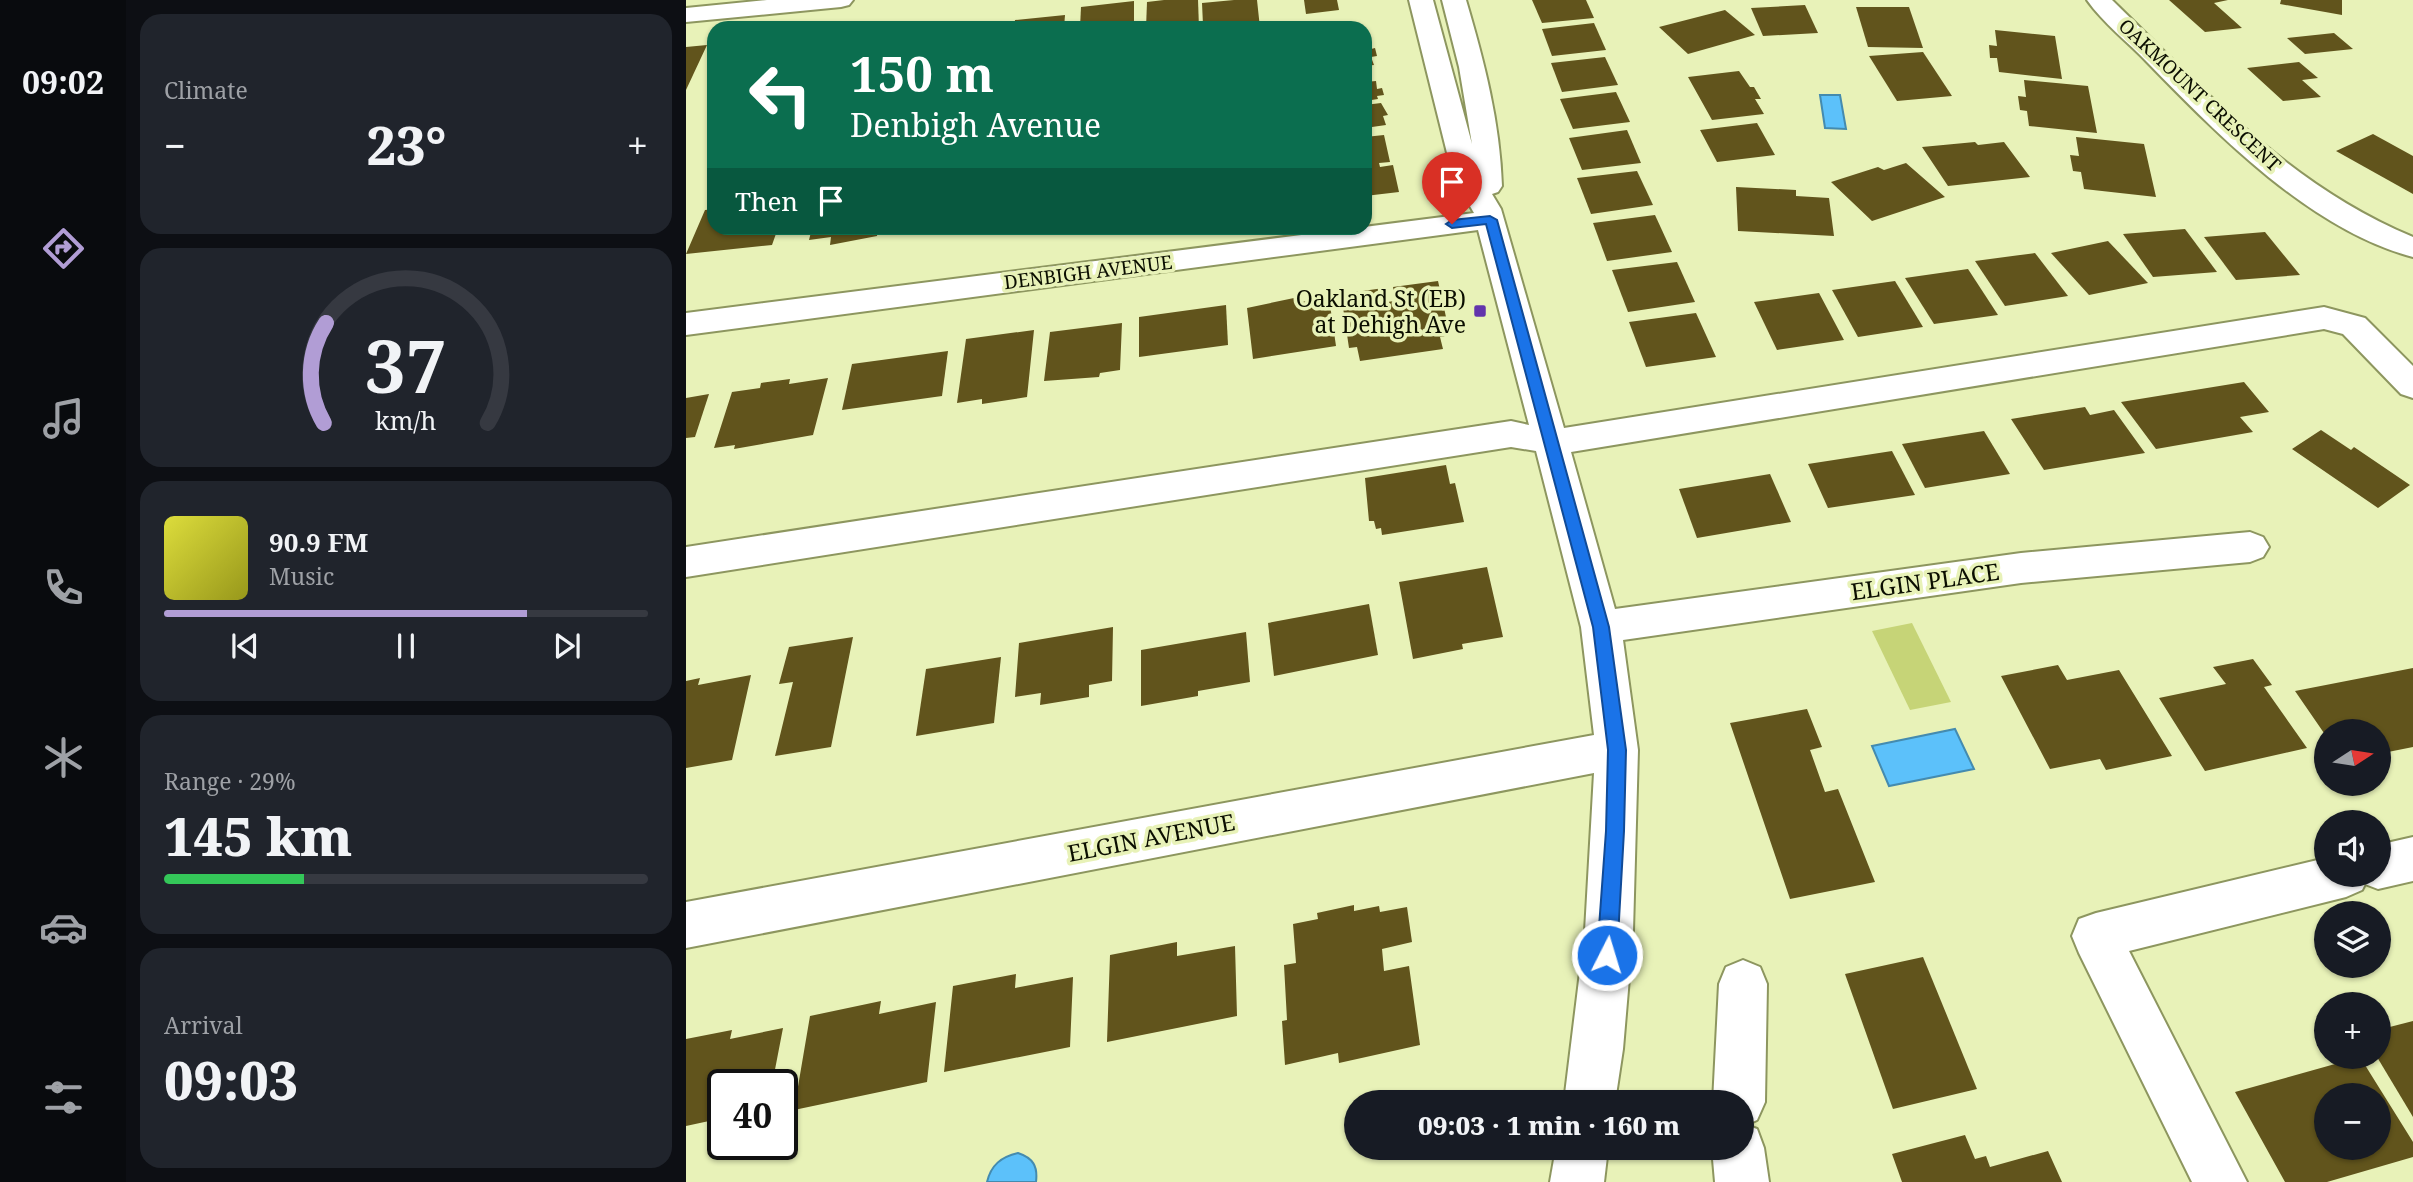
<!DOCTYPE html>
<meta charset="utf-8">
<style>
:root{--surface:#171b24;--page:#20242c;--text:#f1f3f6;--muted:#9ea1a6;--line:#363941;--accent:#b19dd5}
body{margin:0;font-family:"Noto Serif",serif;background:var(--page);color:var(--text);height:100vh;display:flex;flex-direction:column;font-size:26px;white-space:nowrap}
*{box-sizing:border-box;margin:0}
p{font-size:23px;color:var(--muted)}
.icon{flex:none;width:38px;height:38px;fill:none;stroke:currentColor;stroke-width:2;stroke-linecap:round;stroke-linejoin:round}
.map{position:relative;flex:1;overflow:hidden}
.details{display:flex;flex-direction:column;gap:14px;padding:14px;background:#0d0f14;width:560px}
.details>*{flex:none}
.banner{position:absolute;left:21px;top:21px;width:665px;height:214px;border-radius:21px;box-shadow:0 2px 5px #0004;background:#0b6e4f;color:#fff;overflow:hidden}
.needle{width:46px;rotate:78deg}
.controls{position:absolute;left:1628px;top:719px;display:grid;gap:14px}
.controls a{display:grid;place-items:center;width:77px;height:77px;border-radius:50%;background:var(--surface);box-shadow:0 2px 5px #0004;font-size:35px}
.speed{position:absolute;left:21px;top:1069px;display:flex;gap:14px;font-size:35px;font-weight:700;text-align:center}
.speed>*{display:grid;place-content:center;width:91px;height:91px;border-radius:50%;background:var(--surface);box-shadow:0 2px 5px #0004;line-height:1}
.speed .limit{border:4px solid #111;border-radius:10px;background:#fff;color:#111}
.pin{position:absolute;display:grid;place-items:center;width:60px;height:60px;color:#fff;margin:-72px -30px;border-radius:50% 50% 50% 0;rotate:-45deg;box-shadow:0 0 7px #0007}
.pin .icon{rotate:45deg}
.me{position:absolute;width:77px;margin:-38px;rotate:5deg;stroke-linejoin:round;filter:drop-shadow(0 0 5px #0008)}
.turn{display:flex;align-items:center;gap:24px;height:147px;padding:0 28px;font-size:32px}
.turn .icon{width:91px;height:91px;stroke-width:2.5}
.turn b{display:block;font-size:49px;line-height:60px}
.then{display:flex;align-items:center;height:66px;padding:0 28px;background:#0003;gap:14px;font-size:26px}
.big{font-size:52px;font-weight:800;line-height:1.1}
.details .widget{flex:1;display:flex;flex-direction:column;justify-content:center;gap:10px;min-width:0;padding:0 24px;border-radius:21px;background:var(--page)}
.details .dial{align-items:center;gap:0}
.dial svg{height:182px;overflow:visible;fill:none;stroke:var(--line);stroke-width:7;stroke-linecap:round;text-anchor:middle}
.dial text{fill:var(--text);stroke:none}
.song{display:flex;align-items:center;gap:21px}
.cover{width:84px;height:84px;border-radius:10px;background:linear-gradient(135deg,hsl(60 70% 55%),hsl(60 70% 35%))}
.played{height:7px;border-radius:4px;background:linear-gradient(90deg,var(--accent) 75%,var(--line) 75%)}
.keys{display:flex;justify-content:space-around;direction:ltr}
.heat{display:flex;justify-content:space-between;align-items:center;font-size:38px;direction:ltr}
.charge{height:10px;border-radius:5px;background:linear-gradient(90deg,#34c759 29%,var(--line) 0)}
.trip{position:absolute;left:658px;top:1090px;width:410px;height:70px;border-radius:35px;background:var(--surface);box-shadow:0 2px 5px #0004;font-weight:800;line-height:70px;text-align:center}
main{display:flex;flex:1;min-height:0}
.tab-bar{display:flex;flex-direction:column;width:126px;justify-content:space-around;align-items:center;background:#090b0e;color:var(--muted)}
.tab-bar .icon{width:49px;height:49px}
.tab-bar .current{color:var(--accent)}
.tab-bar b{font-size:32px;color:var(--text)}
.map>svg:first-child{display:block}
.green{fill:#c6d477}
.water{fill:#5cc1fa;stroke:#448baf;stroke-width:2}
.building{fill:#61541c;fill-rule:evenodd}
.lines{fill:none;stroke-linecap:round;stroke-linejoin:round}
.minor-casing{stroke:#8d965f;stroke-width:4}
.minor{fill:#fff;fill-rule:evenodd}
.route{fill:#1a73e8;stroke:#114b97;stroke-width:2}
.poi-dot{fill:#6234ac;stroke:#e8f2b8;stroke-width:2.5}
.labels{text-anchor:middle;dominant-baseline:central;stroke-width:7;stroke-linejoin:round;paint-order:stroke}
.far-street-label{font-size:19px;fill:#0b0e00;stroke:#e8f2b8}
.poi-label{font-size:23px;fill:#0b0e00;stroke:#e8f2b8;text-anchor:end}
.street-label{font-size:23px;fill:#0b0e00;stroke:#e8f2b8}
</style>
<main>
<nav class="tab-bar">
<b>09:02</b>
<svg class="icon current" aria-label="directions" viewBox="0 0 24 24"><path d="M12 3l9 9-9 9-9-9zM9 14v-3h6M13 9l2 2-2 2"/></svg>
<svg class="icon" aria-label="music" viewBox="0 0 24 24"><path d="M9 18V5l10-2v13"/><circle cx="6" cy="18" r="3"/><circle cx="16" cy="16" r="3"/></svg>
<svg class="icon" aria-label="phone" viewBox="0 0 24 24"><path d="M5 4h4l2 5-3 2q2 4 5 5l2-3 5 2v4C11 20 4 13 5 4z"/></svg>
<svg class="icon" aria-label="climate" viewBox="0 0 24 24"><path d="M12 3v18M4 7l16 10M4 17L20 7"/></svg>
<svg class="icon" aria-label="car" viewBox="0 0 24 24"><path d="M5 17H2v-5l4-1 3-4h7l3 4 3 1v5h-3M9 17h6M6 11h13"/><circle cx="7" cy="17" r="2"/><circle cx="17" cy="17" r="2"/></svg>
<svg class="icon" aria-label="filters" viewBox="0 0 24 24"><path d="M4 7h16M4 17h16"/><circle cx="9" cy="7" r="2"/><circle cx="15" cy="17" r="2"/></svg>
</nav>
<section class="details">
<div class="widget"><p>Climate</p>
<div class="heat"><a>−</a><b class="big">23°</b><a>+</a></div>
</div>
<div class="widget dial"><svg viewBox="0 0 100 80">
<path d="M14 69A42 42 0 1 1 86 69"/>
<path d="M14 69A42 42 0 0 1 15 25" stroke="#b19dd5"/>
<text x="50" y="56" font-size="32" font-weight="700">37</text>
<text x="50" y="72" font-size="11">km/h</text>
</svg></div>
<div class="widget">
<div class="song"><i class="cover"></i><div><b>90.9 FM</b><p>Music</p></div></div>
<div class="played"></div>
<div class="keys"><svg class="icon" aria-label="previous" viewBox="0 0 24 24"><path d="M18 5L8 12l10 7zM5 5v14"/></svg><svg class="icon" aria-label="pause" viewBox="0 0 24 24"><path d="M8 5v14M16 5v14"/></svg><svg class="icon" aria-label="next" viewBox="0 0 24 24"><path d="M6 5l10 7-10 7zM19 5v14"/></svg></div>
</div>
<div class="widget"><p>Range · 29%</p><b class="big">145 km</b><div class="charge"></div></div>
<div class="widget"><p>Arrival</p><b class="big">09:03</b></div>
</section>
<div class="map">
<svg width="1727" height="1182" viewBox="0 0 1727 1182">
<rect width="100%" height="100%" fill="#e8f2b8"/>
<path class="green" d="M 1226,623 L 1265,702 L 1224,710 L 1186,631 Z"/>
<g class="water">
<path d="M 1134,95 L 1154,95 L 1160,129 L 1139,128 Z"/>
<path d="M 1269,729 L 1288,769 L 1203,786 L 1186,746 Z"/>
<path d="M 332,1153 C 347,1158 352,1166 350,1182 L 301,1182 C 305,1165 315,1157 332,1153 Z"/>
</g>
<g class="building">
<path d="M 478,0 L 512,0 L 513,28 L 460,28 L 461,2 Z"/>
<path d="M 548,0 L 571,0 L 574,28 L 542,28 L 542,23 L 517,25 L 516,3 Z"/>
<path d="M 618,0 L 651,0 L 653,10 L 620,14 Z"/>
<path d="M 846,0 L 900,0 L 908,18 L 856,23 Z"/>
<path d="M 1483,0 L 1542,0 L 1528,3 L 1556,28 L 1519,32 Z"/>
<path d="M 1595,0 L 1656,0 L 1656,15 L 1594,4 Z"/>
<path d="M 448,1 L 448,28 L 394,28 L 395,7 Z"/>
<path d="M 1119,5 L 1132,33 L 1077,36 L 1065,8 Z"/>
<path d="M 1170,7 L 1223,7 L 1237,48 L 1182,47 Z"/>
<path d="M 1039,10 L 1069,35 L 1002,54 L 973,27 Z"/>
<path d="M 379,15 L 378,28 L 328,28 L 329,20 Z"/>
<path d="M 908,23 L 920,50 L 866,56 L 856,29 Z"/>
<path d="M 1309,30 L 1369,36 L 1376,79 L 1313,72 L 1311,58 L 1304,58 L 1303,45 L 1311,46 Z"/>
<path d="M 1648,33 L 1667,49 L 1619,54 L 1601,38 Z"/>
<path d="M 21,45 L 0,90 L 0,47 Z"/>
<path d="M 679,45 L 684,45 L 685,49 L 689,48 L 691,56 L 685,57 L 688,65 L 679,66 Z"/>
<path d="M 1237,52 L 1266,96 L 1211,101 L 1183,56 Z"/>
<path d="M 919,57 L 932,85 L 876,92 L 865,63 Z"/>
<path d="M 1613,62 L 1632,78 L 1616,80 L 1635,97 L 1597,101 L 1561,68 Z"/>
<path d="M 1053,71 L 1064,87 L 1068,87 L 1075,99 L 1069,99 L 1078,114 L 1026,120 L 1002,77 Z"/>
<path d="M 1338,80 L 1402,86 L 1411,133 L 1343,126 L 1341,111 L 1334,110 L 1332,96 L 1340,97 Z"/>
<path d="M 690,81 L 691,89 L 696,88 L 698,95 L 691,96 L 692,99 L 679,101 L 679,82 Z"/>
<path d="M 930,92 L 944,122 L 887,129 L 874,99 Z"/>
<path d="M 695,103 L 702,115 L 697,116 L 700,125 L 679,128 L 679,105 Z"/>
<path d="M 1071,123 L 1089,155 L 1031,162 L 1014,130 Z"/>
<path d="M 941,130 L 955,163 L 896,170 L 883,138 Z"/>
<path d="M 1687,134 L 1727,156 L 1727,194 L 1650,151 Z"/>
<path d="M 698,135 L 704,162 L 693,163 L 694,167 L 707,165 L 713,192 L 679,196 L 679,137 Z"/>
<path d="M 1390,137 L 1458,144 L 1470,197 L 1398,189 L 1395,172 L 1387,171 L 1384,155 L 1393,156 Z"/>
<path d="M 1289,142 L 1292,145 L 1318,142 L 1344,177 L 1262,186 L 1236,147 Z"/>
<path d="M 1220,163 L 1259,197 L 1186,221 L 1145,182 L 1192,167 L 1198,170 Z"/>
<path d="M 951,171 L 967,205 L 905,214 L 891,178 Z"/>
<path d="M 1050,187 L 1110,190 L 1110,196 L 1143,198 L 1148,236 L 1052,231 Z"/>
<path d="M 28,209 L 28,228 L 92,228 L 86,245 L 0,254 L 19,210 Z"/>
<path d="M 969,215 L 986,252 L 921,261 L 907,223 Z"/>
<path d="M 126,228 L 192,228 L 191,236 L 144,245 L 145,237 L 123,240 Z"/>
<path d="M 1499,229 L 1531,272 L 1467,277 L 1437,234 Z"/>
<path d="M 1579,232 L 1614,275 L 1550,280 L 1518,237 Z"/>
<path d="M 1422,241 L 1462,283 L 1403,295 L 1365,253 Z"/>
<path d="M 1349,253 L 1382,296 L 1319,306 L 1289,261 Z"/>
<path d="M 991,262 L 1009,302 L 942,312 L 926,270 Z"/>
<path d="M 1282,269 L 1312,315 L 1248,324 L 1219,278 Z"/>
<path d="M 752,281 L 764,335 L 754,337 L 757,349 L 674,361 L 671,347 L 663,348 L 655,294 L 698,288 L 700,302 L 710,301 L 707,287 Z"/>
<path d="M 1209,281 L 1237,327 L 1172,337 L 1146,290 Z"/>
<path d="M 1133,293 L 1158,340 L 1091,350 L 1068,302 Z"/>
<path d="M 608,298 L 608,303 L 643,298 L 650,346 L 567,359 L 561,308 Z"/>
<path d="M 540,305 L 542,345 L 453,357 L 453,317 Z"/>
<path d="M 1010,313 L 1030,357 L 960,367 L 943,322 Z"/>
<path d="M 436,323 L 434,370 L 414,373 L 413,377 L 358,381 L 364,332 Z"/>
<path d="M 348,330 L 341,397 L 296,404 L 296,399 L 271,403 L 280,339 Z"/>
<path d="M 262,351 L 256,396 L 156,410 L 166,364 Z"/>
<path d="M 142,378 L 127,435 L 48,449 L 49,445 L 28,448 L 46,392 L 74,388 L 75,383 L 104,379 L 103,384 Z"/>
<path d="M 1558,382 L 1583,412 L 1554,417 L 1567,432 L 1470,449 L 1435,402 Z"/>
<path d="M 23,394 L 9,437 L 0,438 L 0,398 Z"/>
<path d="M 1399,407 L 1404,415 L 1428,410 L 1459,453 L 1358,470 L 1325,419 Z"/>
<path d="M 1635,430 L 1665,450 L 1668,447 L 1724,485 L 1692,508 L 1606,449 Z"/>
<path d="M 1298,431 L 1324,474 L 1239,488 L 1216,444 Z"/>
<path d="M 1206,451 L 1229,495 L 1142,508 L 1122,464 Z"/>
<path d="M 760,465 L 764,484 L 769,483 L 778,522 L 696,535 L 695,528 L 690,529 L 688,521 L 683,521 L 679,478 Z"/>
<path d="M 1084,474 L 1105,522 L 1011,538 L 993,489 Z"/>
<path d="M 801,567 L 817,637 L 776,644 L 777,649 L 727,659 L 713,582 Z"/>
<path d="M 683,604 L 692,655 L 588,676 L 582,623 Z"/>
<path d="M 427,627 L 426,681 L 403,685 L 403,697 L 354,705 L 355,693 L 329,697 L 333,643 Z"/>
<path d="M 560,632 L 564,682 L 512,691 L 512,696 L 455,706 L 455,650 Z"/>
<path d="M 167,637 L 145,747 L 89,756 L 107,682 L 93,684 L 103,647 Z"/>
<path d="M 315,657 L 308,723 L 230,736 L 240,669 Z"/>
<path d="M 1567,659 L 1586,685 L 1578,687 L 1621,748 L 1519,771 L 1473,698 L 1540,684 L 1527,667 Z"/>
<path d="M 1372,665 L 1381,680 L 1433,670 L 1486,756 L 1420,770 L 1414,759 L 1364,769 L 1315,676 Z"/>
<path d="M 1727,668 L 1727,747 L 1692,754 L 1692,732 L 1640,732 L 1640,736 L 1609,691 Z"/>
<path d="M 65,675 L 46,760 L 0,768 L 0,681 L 14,678 L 12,685 Z"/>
<path d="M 1121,709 L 1136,747 L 1124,750 L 1139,792 L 1152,789 L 1189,882 L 1104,899 L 1044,723 Z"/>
<path d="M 668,905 L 668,911 L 693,906 L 694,912 L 721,907 L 726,942 L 696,949 L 698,971 L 723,966 L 734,1045 L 653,1063 L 652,1053 L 599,1065 L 596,1021 L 601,1020 L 598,965 L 610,963 L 607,924 L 632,919 L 631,913 Z"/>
<path d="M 491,942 L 491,956 L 549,946 L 551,1016 L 421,1042 L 424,955 Z"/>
<path d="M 1237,957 L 1291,1089 L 1207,1109 L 1159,974 Z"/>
<path d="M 330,974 L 329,988 L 387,977 L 384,1047 L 258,1072 L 267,986 Z"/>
<path d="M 195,1001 L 193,1014 L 250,1002 L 241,1082 L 108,1110 L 124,1016 Z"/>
<path d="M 1727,1021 L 1727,1117 L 1691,1057 L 1692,1030 Z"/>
<path d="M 97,1028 L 86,1085 L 37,1085 L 37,1118 L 0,1126 L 0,1039 L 46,1030 L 44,1039 Z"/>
<path d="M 1674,1057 L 1727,1142 L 1727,1157 L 1641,1182 L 1599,1182 L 1549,1092 ZM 1640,1096 L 1692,1096 L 1692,1148 L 1640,1148 Z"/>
<path d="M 1279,1135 L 1289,1159 L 1300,1156 L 1304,1167 L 1362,1151 L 1376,1182 L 1216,1182 L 1206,1154 Z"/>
</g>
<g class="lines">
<defs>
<g id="minor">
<path d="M 81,0 L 167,0 L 163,5 L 155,7 L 0,22 L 0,8 Z"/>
<path d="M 723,0 L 747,0 L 786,144 L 773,67 L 756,0 L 780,0 C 798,61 814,122 816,186 L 812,192 L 806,194 L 815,209 L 878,428 L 1638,307 L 1679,318 L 1727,366 L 1727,398 L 1715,394 L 1657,334 L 1638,329 L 885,452 L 929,609 L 1335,553 L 1564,532 L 1577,537 L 1583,547 L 1577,557 L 1564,562 L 1335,583 L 937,640 L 952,750 L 947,931 L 937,1049 L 929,1102 L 878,1102 L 899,931 L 908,773 L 0,948 L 0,902 L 908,735 L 895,627 L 850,451 L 825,447 L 0,577 L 0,547 L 825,421 L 843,425 L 792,230 L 0,335 L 0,313 L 788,213 L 767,177 Z"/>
<path d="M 1401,0 L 1426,0 C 1522,93 1601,184 1727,237 L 1727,257 C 1626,231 1532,135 1461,62 C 1442,42 1417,23 1401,0 Z"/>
<path d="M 1727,837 L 1727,881 L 1692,889 L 1679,884 L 1676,890 L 1660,897 L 1443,951 L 1561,1182 L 1506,1182 L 1393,953 L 1386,936 L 1393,919 L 1410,913 L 1640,858 L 1640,875 L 1692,875 L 1692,845 Z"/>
<path d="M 1057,960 L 1074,967 L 1081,984 L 1079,1102 L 1071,1120 L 1060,1125 L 1071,1129 L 1078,1148 L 1083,1182 L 1029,1182 L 1026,1148 L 1055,1148 L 1055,1102 L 1027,1102 L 1033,984 L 1040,967 Z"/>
<path d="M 870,1148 L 922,1148 L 918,1182 L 864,1182 Z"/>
</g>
</defs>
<use href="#minor" class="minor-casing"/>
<use href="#minor" class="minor"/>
</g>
<path class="route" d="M 804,216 L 811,220 L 923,627 L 940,750 L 938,831 L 931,955 L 928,962 L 921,965 L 914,962 L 911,955 L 920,831 L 922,750 L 907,627 L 800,224 L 766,228 L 760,224 L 766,220 Z"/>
<rect class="poi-dot" x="787" y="304" width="14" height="14" rx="3.5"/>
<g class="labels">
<g class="far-street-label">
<text transform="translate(1514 95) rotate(43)">OAKMOUNT CRESCENT</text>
<text transform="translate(402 272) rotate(-7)">DENBIGH AVENUE</text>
</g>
<g class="poi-label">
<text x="780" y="298">Oakland St (EB)<tspan x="780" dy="26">at Dehigh Ave</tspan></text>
</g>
<g class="street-label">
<text transform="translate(1239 581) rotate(-8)">ELGIN PLACE</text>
<text transform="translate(465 837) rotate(-11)">ELGIN AVENUE</text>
</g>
</g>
</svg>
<div class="controls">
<a><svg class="needle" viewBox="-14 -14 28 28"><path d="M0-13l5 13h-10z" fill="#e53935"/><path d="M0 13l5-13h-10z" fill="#9ea1a6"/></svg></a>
<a><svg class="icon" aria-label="sound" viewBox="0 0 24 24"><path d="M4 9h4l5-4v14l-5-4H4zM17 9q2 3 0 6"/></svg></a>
<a><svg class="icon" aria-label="layers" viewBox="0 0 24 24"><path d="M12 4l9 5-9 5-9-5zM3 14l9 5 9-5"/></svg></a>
<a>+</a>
<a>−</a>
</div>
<div class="speed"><div class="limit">40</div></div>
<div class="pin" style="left:766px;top:224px;background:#d93025"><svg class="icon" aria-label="arrive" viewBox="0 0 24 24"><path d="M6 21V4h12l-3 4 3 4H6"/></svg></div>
<svg class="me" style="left:921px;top:955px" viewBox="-20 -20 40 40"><circle r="17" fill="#1a73e8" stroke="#fff" stroke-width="3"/><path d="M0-11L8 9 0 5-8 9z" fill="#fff"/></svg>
<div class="trip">09:03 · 1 min · 160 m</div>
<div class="banner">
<div class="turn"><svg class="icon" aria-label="left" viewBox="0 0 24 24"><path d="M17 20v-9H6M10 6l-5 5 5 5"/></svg><div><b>150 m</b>Denbigh Avenue</div></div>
<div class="then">Then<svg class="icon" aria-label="arrive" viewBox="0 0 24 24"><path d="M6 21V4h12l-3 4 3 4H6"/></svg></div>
</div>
</div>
</main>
